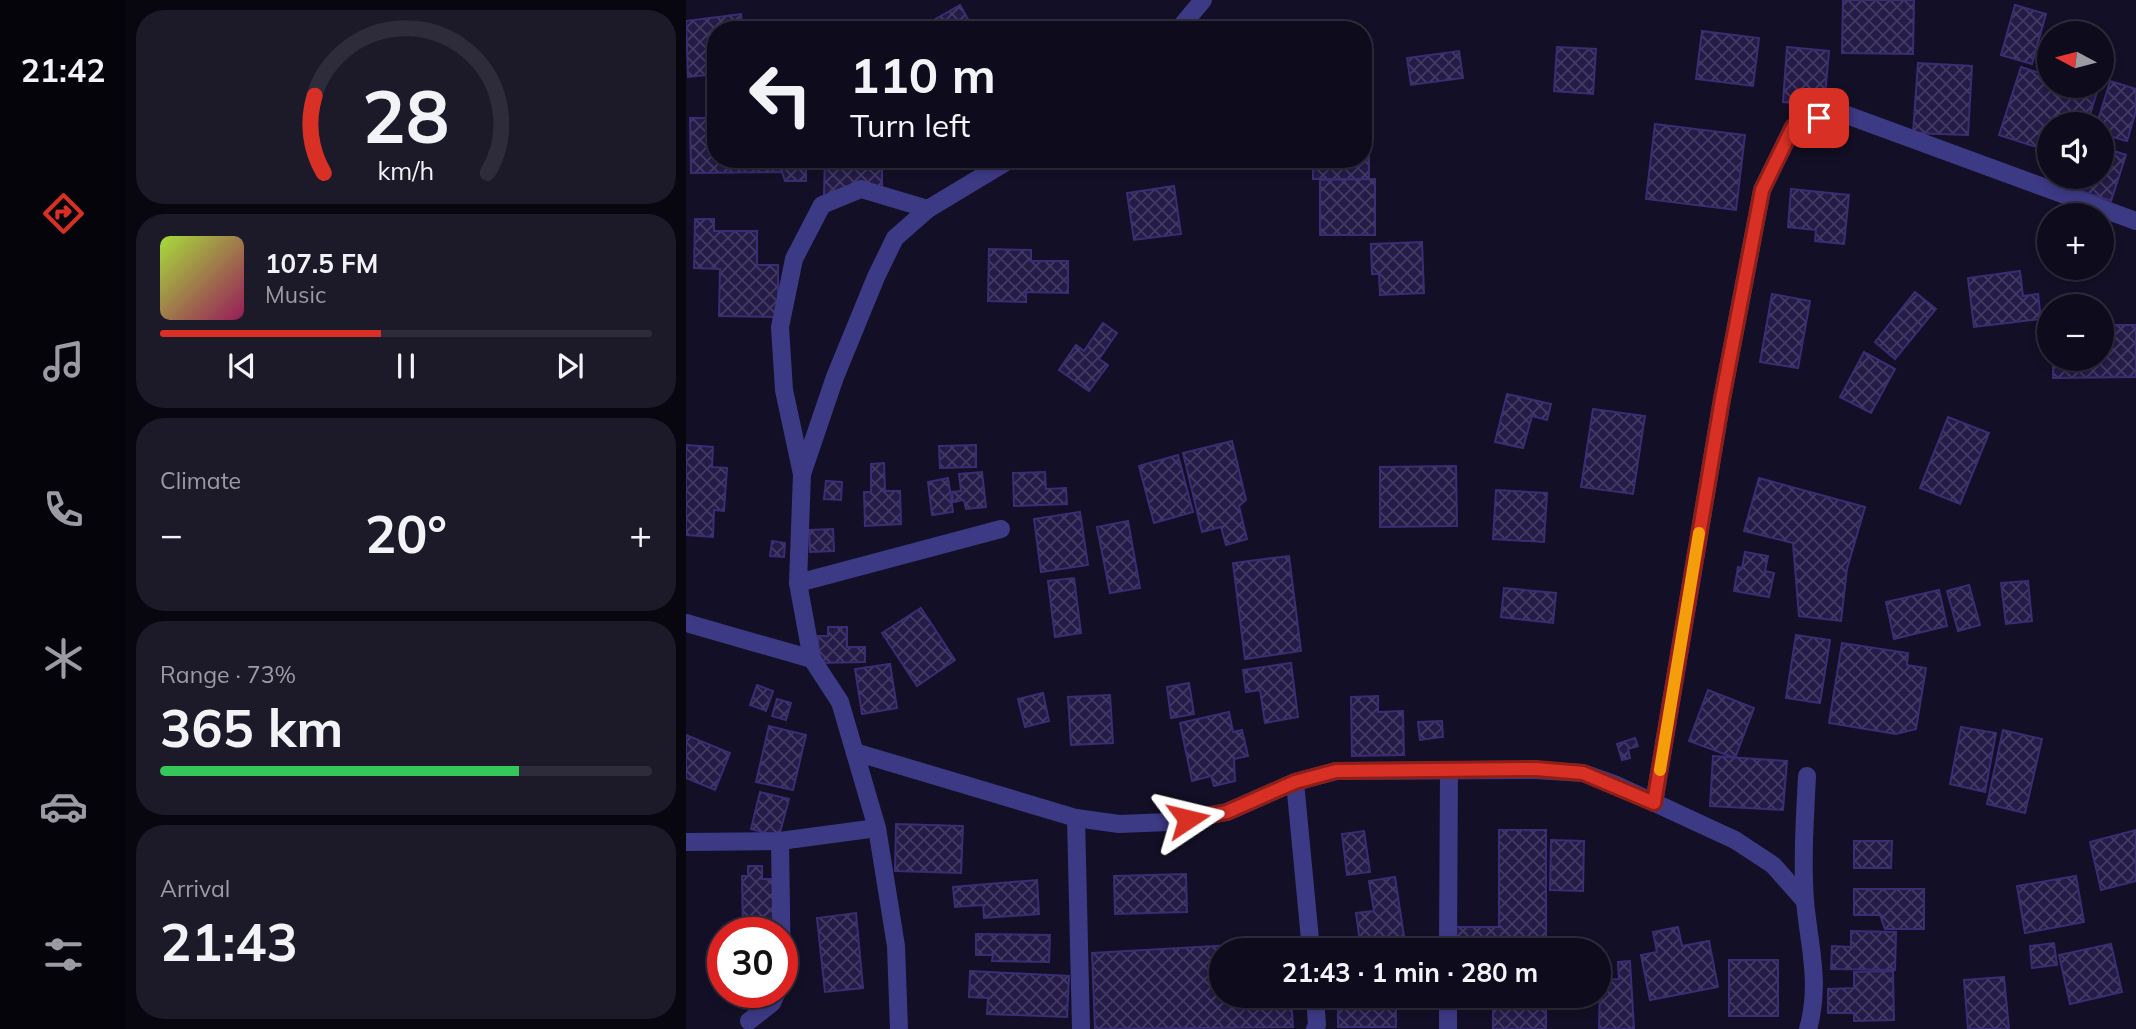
<!DOCTYPE html>
<meta charset="utf-8">
<style>
:root{--surface:#0e0b1c;--page:#1c1929;--text:#f1f3f6;--muted:#9b9ba3;--line:#2e2b3b;--accent:#d93025}
body{margin:0;font-family:Mulish,sans-serif;background:var(--page);color:var(--text);height:100vh;display:flex;flex-direction:column;font-size:26px;white-space:nowrap}
*{box-sizing:border-box;margin:0}
p{font-size:23px;color:var(--muted)}
.icon{flex:none;width:38px;height:38px;fill:none;stroke:currentColor;stroke-width:2;stroke-linecap:round;stroke-linejoin:round}
.map{position:relative;flex:1;overflow:hidden}
.panel{display:flex;flex-direction:column;gap:10px;padding:10px;background:#08060f;width:560px}
.panel>*{flex:none}
.hud{position:absolute;left:21px;top:21px;width:665px;height:147px;border-radius:28px;box-shadow:0 4px 10px #0003,0 0 0 2px var(--line);background:#0e0b1c;color:var(--text);overflow:hidden}
.needle{width:46px;rotate:277deg}
.tools{position:absolute;left:1351px;top:21px;display:grid;gap:14px}
.tools a{display:grid;place-items:center;width:77px;height:77px;border-radius:50%;background:var(--surface);box-shadow:0 4px 10px #0003,0 0 0 2px var(--line);font-size:35px}
.speed{position:absolute;left:21px;top:917px;display:flex;gap:14px;font-size:35px;font-weight:700;text-align:center}
.speed>*{display:grid;place-content:center;width:91px;height:91px;border-radius:50%;background:var(--surface);box-shadow:0 4px 10px #0003,0 0 0 2px var(--line);line-height:1}
.speed .limit{border:10px solid #d22;background:#fff;color:#111}
.pin{position:absolute;display:grid;place-items:center;width:60px;height:60px;color:#fff;margin:-30px;border-radius:14px;box-shadow:0 4px 10px #0006}
.me{position:absolute;width:77px;margin:-38px;rotate:80deg;stroke-linejoin:round;filter:drop-shadow(0 0 5px #0008)}
.turn{display:flex;align-items:center;gap:24px;height:147px;padding:0 28px;font-size:32px}
.turn .icon{width:91px;height:91px;stroke-width:2.5}
.turn b{display:block;font-size:49px;line-height:60px}
.big{font-size:52px;font-weight:700;line-height:1.1}
.panel .widget{flex:1;display:flex;flex-direction:column;justify-content:center;gap:10px;min-width:0;padding:0 24px;border-radius:28px;background:var(--page)}
.panel .dial{align-items:center;gap:0}
.dial svg{height:182px;overflow:visible;fill:none;stroke:var(--line);stroke-width:7;stroke-linecap:round;text-anchor:middle}
.dial text{fill:var(--text);stroke:none}
.song{display:flex;align-items:center;gap:21px}
.cover{width:84px;height:84px;border-radius:10px;background:linear-gradient(135deg,hsl(80 70% 55%),hsl(330 70% 35%))}
.played{height:7px;border-radius:4px;background:linear-gradient(90deg,var(--accent) 45%,var(--line) 45%)}
.keys{display:flex;justify-content:space-around;direction:ltr}
.heat{display:flex;justify-content:space-between;align-items:center;font-size:38px;direction:ltr}
.charge{height:10px;border-radius:5px;background:linear-gradient(90deg,#34c759 73%,var(--line) 0)}
.trip{position:absolute;left:523px;top:938px;width:402px;height:70px;border-radius:35px;background:var(--surface);box-shadow:0 4px 10px #0003,0 0 0 2px var(--line);font-weight:700;line-height:70px;text-align:center}
main{display:flex;flex:1;min-height:0}
.tabs{display:flex;flex-direction:column;width:126px;justify-content:space-around;align-items:center;background:#06040b;color:var(--muted)}
.tabs .icon{width:49px;height:49px}
.tabs .current{color:var(--accent)}
.tabs b{font-size:32px;color:var(--text)}
.map>svg:first-child{display:block}
.building{fill:url(#building-cross-hatch);stroke:#3b2d73;stroke-width:2}
.lines{fill:none;stroke-linecap:round;stroke-linejoin:round}
.minor{stroke:#3d3a85;stroke-width:18}
.route-casing{stroke:#8d1f18;stroke-width:18}
.route{stroke:#d93025;stroke-width:12}
.slow{stroke:#f59e0b;stroke-width:12}
</style>
<main>
<nav class="tabs">
<b>21:42</b>
<svg class="icon current" aria-label="directions" viewBox="0 0 24 24"><path d="M12 3l9 9-9 9-9-9zM9 14v-3h6M13 9l2 2-2 2"/></svg>
<svg class="icon" aria-label="music" viewBox="0 0 24 24"><path d="M9 18V5l10-2v13"/><circle cx="6" cy="18" r="3"/><circle cx="16" cy="16" r="3"/></svg>
<svg class="icon" aria-label="phone" viewBox="0 0 24 24"><path d="M5 4h4l2 5-3 2q2 4 5 5l2-3 5 2v4C11 20 4 13 5 4z"/></svg>
<svg class="icon" aria-label="climate" viewBox="0 0 24 24"><path d="M12 3v18M4 7l16 10M4 17L20 7"/></svg>
<svg class="icon" aria-label="car" viewBox="0 0 24 24"><path d="M5 17H2v-5l4-1 3-4h7l3 4 3 1v5h-3M9 17h6M6 11h13"/><circle cx="7" cy="17" r="2"/><circle cx="17" cy="17" r="2"/></svg>
<svg class="icon" aria-label="filters" viewBox="0 0 24 24"><path d="M4 7h16M4 17h16"/><circle cx="9" cy="7" r="2"/><circle cx="15" cy="17" r="2"/></svg>
</nav>
<section class="panel">
<div class="widget dial"><svg viewBox="0 0 100 80">
<path d="M14 69A42 42 0 1 1 86 69"/>
<path d="M14 69A42 42 0 0 1 10 35" stroke="#d93025"/>
<text x="50" y="56" font-size="32" font-weight="700">28</text>
<text x="50" y="72" font-size="11">km/h</text>
</svg></div>
<div class="widget">
<div class="song"><i class="cover"></i><div><b>107.5 FM</b><p>Music</p></div></div>
<div class="played"></div>
<div class="keys"><svg class="icon" aria-label="previous" viewBox="0 0 24 24"><path d="M18 5L8 12l10 7zM5 5v14"/></svg><svg class="icon" aria-label="pause" viewBox="0 0 24 24"><path d="M8 5v14M16 5v14"/></svg><svg class="icon" aria-label="next" viewBox="0 0 24 24"><path d="M6 5l10 7-10 7zM19 5v14"/></svg></div>
</div>
<div class="widget"><p>Climate</p>
<div class="heat"><a>−</a><b class="big">20°</b><a>+</a></div>
</div>
<div class="widget"><p>Range · 73%</p><b class="big">365 km</b><div class="charge"></div></div>
<div class="widget"><p>Arrival</p><b class="big">21:43</b></div>
</section>
<div class="map">
<svg width="1450" height="1029" viewBox="0 0 1450 1029">
<defs>
<pattern id="building-cross-hatch" width="8" height="8" patternUnits="userSpaceOnUse" patternTransform="scale(1.75)"><rect width="8" height="8" fill="#241b47"/><path d="M0 0l8 8M0 8l8-8" fill="none" stroke="#433b63"/></pattern>
</defs>
<rect width="100%" height="100%" fill="#130f26"/>
<g class="building">
<path d="M 1157,0 L 1228,0 L 1227,54 L 1156,53 Z"/>
<path d="M 274,5 L 288,30 L 235,30 L 234,28 Z"/>
<path d="M 1329,5 L 1360,14 L 1346,64 L 1315,55 Z"/>
<path d="M 55,14 L 56,27 L 62,25 L 63,30 L 30,30 L 30,74 L 2,77 L 0,21 Z"/>
<path d="M 1016,31 L 1073,38 L 1067,86 L 1010,79 Z"/>
<path d="M 871,47 L 910,49 L 907,94 L 868,91 Z"/>
<path d="M 1101,47 L 1143,51 L 1138,106 L 1097,102 Z"/>
<path d="M 773,51 L 777,78 L 725,85 L 721,58 Z"/>
<path d="M 1232,63 L 1286,66 L 1282,135 L 1227,133 Z"/>
<path d="M 1335,67 L 1363,76 L 1363,86 L 1392,86 L 1411,92 L 1401,124 L 1363,124 L 1363,151 L 1313,135 Z"/>
<path d="M 1424,81 L 1450,89 L 1450,111 L 1441,141 L 1416,134 L 1416,124 L 1411,124 Z"/>
<path d="M 4,118 L 30,118 L 30,159 L 120,159 L 120,181 L 99,181 L 96,172 L 5,173 Z"/>
<path d="M 969,124 L 1059,135 L 1050,210 L 960,199 Z"/>
<path d="M 677,129 L 683,129 L 683,179 L 627,179 L 627,159 L 677,159 Z"/>
<path d="M 1416,147 L 1440,155 L 1425,201 L 1389,189 L 1393,177 L 1416,177 Z"/>
<path d="M 139,159 L 196,159 L 196,196 L 138,195 Z"/>
<path d="M 548,159 L 592,159 L 549,168 Z"/>
<path d="M 689,179 L 689,235 L 634,235 L 634,180 Z"/>
<path d="M 488,186 L 495,234 L 448,240 L 441,193 Z"/>
<path d="M 1105,189 L 1163,195 L 1158,244 L 1129,241 L 1130,230 L 1102,227 Z"/>
<path d="M 9,219 L 28,219 L 28,231 L 71,231 L 71,265 L 92,265 L 92,317 L 33,316 L 34,269 L 8,268 Z"/>
<path d="M 736,242 L 738,293 L 694,295 L 693,274 L 686,274 L 685,244 Z"/>
<path d="M 303,249 L 345,250 L 345,261 L 382,261 L 382,293 L 340,292 L 340,302 L 302,301 Z"/>
<path d="M 1334,271 L 1337,296 L 1352,294 L 1355,319 L 1288,327 L 1282,278 Z"/>
<path d="M 1229,292 L 1250,309 L 1209,359 L 1189,342 Z"/>
<path d="M 1086,294 L 1124,301 L 1112,368 L 1074,362 Z"/>
<path d="M 417,323 L 431,333 L 413,359 L 422,365 L 403,391 L 373,370 L 390,345 L 398,351 Z"/>
<path d="M 1416,325 L 1450,325 L 1450,377 L 1367,378 L 1367,359 L 1416,359 Z"/>
<path d="M 1178,352 L 1209,369 L 1185,413 L 1154,397 Z"/>
<path d="M 821,394 L 865,404 L 861,420 L 846,416 L 837,448 L 809,442 Z"/>
<path d="M 907,409 L 959,416 L 947,494 L 895,487 Z"/>
<path d="M 1262,417 L 1303,433 L 1274,504 L 1234,488 Z"/>
<path d="M 546,441 L 560,500 L 553,506 L 561,539 L 540,545 L 535,527 L 516,532 L 497,453 Z"/>
<path d="M 0,445 L 27,447 L 26,467 L 41,468 L 38,511 L 28,510 L 27,537 L 0,535 Z"/>
<path d="M 290,445 L 290,467 L 254,468 L 253,446 Z"/>
<path d="M 492,455 L 507,512 L 468,523 L 453,466 Z"/>
<path d="M 198,463 L 199,491 L 214,491 L 215,524 L 179,526 L 178,492 L 185,492 L 185,464 Z"/>
<path d="M 770,466 L 771,526 L 694,527 L 694,467 Z"/>
<path d="M 296,472 L 300,507 L 280,509 L 278,500 L 267,502 L 266,492 L 275,491 L 273,474 Z"/>
<path d="M 359,472 L 360,489 L 380,488 L 381,504 L 328,506 L 327,473 Z"/>
<path d="M 262,478 L 267,512 L 246,515 L 242,482 Z"/>
<path d="M 1073,478 L 1179,507 L 1161,569 L 1155,621 L 1113,616 L 1107,543 L 1058,531 Z"/>
<path d="M 140,481 L 156,482 L 155,500 L 138,499 Z"/>
<path d="M 810,490 L 861,493 L 858,542 L 807,539 Z"/>
<path d="M 394,512 L 402,565 L 355,572 L 348,519 Z"/>
<path d="M 442,521 L 454,588 L 424,593 L 411,527 Z"/>
<path d="M 147,529 L 148,551 L 124,552 L 123,530 Z"/>
<path d="M 86,541 L 99,543 L 98,557 L 84,556 Z"/>
<path d="M 1059,552 L 1082,556 L 1079,571 L 1088,573 L 1083,597 L 1048,591 L 1052,567 L 1056,568 Z"/>
<path d="M 603,556 L 615,651 L 559,659 L 547,563 Z"/>
<path d="M 388,578 L 395,633 L 369,637 L 362,581 Z"/>
<path d="M 1342,581 L 1346,621 L 1320,624 L 1315,583 Z"/>
<path d="M 1283,585 L 1294,625 L 1272,631 L 1261,591 Z"/>
<path d="M 818,588 L 870,593 L 867,623 L 815,617 Z"/>
<path d="M 1253,590 L 1261,626 L 1208,639 L 1200,602 Z"/>
<path d="M 235,608 L 269,660 L 231,686 L 196,633 Z"/>
<path d="M 142,627 L 161,627 L 161,647 L 179,647 L 179,662 L 133,663 L 132,636 L 142,636 Z"/>
<path d="M 1110,635 L 1144,640 L 1134,703 L 1100,698 Z"/>
<path d="M 1156,643 L 1222,653 L 1221,665 L 1240,668 L 1230,729 L 1210,734 L 1143,723 Z"/>
<path d="M 605,663 L 612,717 L 579,723 L 574,690 L 560,692 L 557,670 Z"/>
<path d="M 204,664 L 211,708 L 176,714 L 169,669 Z"/>
<path d="M 503,683 L 508,714 L 485,718 L 481,687 Z"/>
<path d="M 71,685 L 87,691 L 80,711 L 64,705 Z"/>
<path d="M 1022,690 L 1068,708 L 1049,758 L 1003,741 Z"/>
<path d="M 357,693 L 363,721 L 339,727 L 332,699 Z"/>
<path d="M 424,695 L 427,743 L 385,745 L 382,697 Z"/>
<path d="M 692,696 L 692,712 L 717,711 L 718,755 L 666,756 L 665,697 Z"/>
<path d="M 91,699 L 105,703 L 100,720 L 86,716 Z"/>
<path d="M 543,712 L 547,732 L 556,730 L 562,756 L 548,759 L 549,781 L 528,786 L 525,776 L 506,781 L 494,723 Z"/>
<path d="M 756,721 L 757,737 L 734,740 L 732,722 Z"/>
<path d="M 83,726 L 120,735 L 107,790 L 70,782 Z"/>
<path d="M 1275,727 L 1310,733 L 1299,792 L 1264,784 Z"/>
<path d="M 1317,730 L 1356,739 L 1339,813 L 1301,804 Z"/>
<path d="M 0,735 L 44,753 L 29,790 L 0,778 Z"/>
<path d="M 949,738 L 952,746 L 942,749 L 944,758 L 936,760 L 931,744 Z"/>
<path d="M 1027,756 L 1101,761 L 1097,810 L 1024,806 Z"/>
<path d="M 74,792 L 103,799 L 93,836 L 65,829 Z"/>
<path d="M 210,824 L 277,826 L 275,873 L 209,871 Z"/>
<path d="M 813,830 L 860,830 L 860,950 L 769,950 L 769,927 L 813,927 Z"/>
<path d="M 1450,830 L 1450,881 L 1415,890 L 1404,842 Z"/>
<path d="M 678,831 L 684,872 L 661,875 L 656,834 Z"/>
<path d="M 865,840 L 898,841 L 897,891 L 864,890 Z"/>
<path d="M 1168,841 L 1206,841 L 1205,868 L 1168,868 Z"/>
<path d="M 62,866 L 76,866 L 76,879 L 89,879 L 90,933 L 57,933 L 56,876 L 62,876 Z"/>
<path d="M 500,874 L 501,912 L 429,914 L 428,876 Z"/>
<path d="M 1390,876 L 1398,922 L 1339,933 L 1331,886 Z"/>
<path d="M 709,877 L 720,950 L 675,950 L 670,913 L 688,911 L 683,881 Z"/>
<path d="M 351,880 L 353,914 L 298,918 L 297,905 L 269,907 L 267,887 Z"/>
<path d="M 1168,889 L 1238,889 L 1238,929 L 1199,929 L 1194,915 L 1168,915 Z"/>
<path d="M 170,913 L 177,988 L 139,992 L 131,918 Z"/>
<path d="M 992,927 L 996,946 L 1023,941 L 1032,987 L 964,1000 L 955,955 L 971,952 L 967,932 Z"/>
<path d="M 1165,931 L 1210,932 L 1209,970 L 1145,969 L 1146,946 L 1165,947 Z"/>
<path d="M 290,934 L 364,935 L 363,962 L 306,961 L 307,955 L 290,955 Z"/>
<path d="M 1368,943 L 1371,965 L 1346,968 L 1344,946 Z"/>
<path d="M 565,944 L 565,950 L 536,950 L 536,996 L 605,996 L 607,1027 L 409,1029 L 406,953 Z"/>
<path d="M 1425,944 L 1436,992 L 1384,1004 L 1373,955 Z"/>
<rect x="1043" y="960" width="49" height="56"/>
<path d="M 944,961 L 948,1029 L 913,1029 L 914,980 L 933,979 L 932,962 Z"/>
<path d="M 284,971 L 383,976 L 381,1017 L 301,1014 L 302,998 L 283,997 Z"/>
<path d="M 1207,971 L 1208,1020 L 1168,1021 L 1168,1013 L 1142,1013 L 1142,989 L 1168,988 L 1168,972 Z"/>
<path d="M 1318,977 L 1323,1029 L 1282,1029 L 1278,980 Z"/>
<path d="M 662,996 L 710,997 L 710,1027 L 652,1027 L 652,1005 L 662,1005 Z"/>
<rect x="807" y="996" width="53" height="33"/>
</g>
<g class="lines">
<g class="minor">
<path d="M 492,30 L 517,0"/>
<path d="M 116,474 L 98,390 L 94,327 L 108,259 L 136,205 L 175,189 L 242,209"/>
<path d="M 112,583 L 315,529"/>
<path d="M 0,623 L 126,659 L 154,702 L 191,828 L 210,946 L 213,1029"/>
<path d="M 126,659 L 112,583 L 116,474 L 149,377 L 190,277 L 209,238 L 242,209 L 325,159"/>
<path d="M 169,752 L 390,818 L 433,824 L 483,822 L 541,812 L 609,782 L 650,771 L 850,770 L 897,773 L 928,784 L 1049,840 L 1087,865 L 1119,901"/>
<path d="M 1121,776 C 1119,817 1116,859 1119,901 C 1123,945 1135,984 1122,1029"/>
<path d="M 609,782 L 625,950"/>
<path d="M 968,803 L 1036,399 L 1076,190 L 1107,127 L 1133,118 L 1161,115 L 1450,221"/>
<path d="M 390,818 L 395,1029"/>
<path d="M 94,841 L 96,981"/>
<path d="M 0,842 L 94,841 L 191,828"/>
<path d="M 762,950 L 763,771"/>
<path d="M 63,1021 L 86,1003 L 91,992"/>
<path d="M 629,1029 L 631,1025 L 629,996"/>
<path d="M 762,1029 L 762,996"/>
</g>
</g>
<g class="lines">
<defs>
<path id="route" d="M 502,819 L 541,812 L 609,782 L 650,771 L 850,769 L 897,773 L 968,803 L 1036,399 L 1076,190 L 1107,127 L 1133,118"/>
</defs>
<use href="#route" class="route-casing"/>
<use href="#route" class="route"/>
<path class="slow" d="M 974,770 L 1013,533"/>
</g>
</svg>
<div class="tools">
<a><svg class="needle" viewBox="-14 -14 28 28"><path d="M0-13l5 13h-10z" fill="#e53935"/><path d="M0 13l5-13h-10z" fill="#9b9ba3"/></svg></a>
<a><svg class="icon" aria-label="sound" viewBox="0 0 24 24"><path d="M4 9h4l5-4v14l-5-4H4zM17 9q2 3 0 6"/></svg></a>
<a>+</a>
<a>−</a>
</div>
<div class="speed"><div class="limit">30</div></div>
<div class="pin" style="left:1133px;top:118px;background:#d93025"><svg class="icon" aria-label="arrive" viewBox="0 0 24 24"><path d="M6 21V4h12l-3 4 3 4H6"/></svg></div>
<svg class="me" style="left:502px;top:819px" viewBox="-20 -20 40 40"><path d="M0-17L14 15 0 8-14 15z" fill="#d93025" stroke="#fff" stroke-width="4"/></svg>
<div class="trip">21:43 · 1 min · 280 m</div>
<div class="hud">
<div class="turn"><svg class="icon" aria-label="left" viewBox="0 0 24 24"><path d="M17 20v-9H6M10 6l-5 5 5 5"/></svg><div><b>110 m</b>Turn left</div></div>
</div>
</div>
</main>
